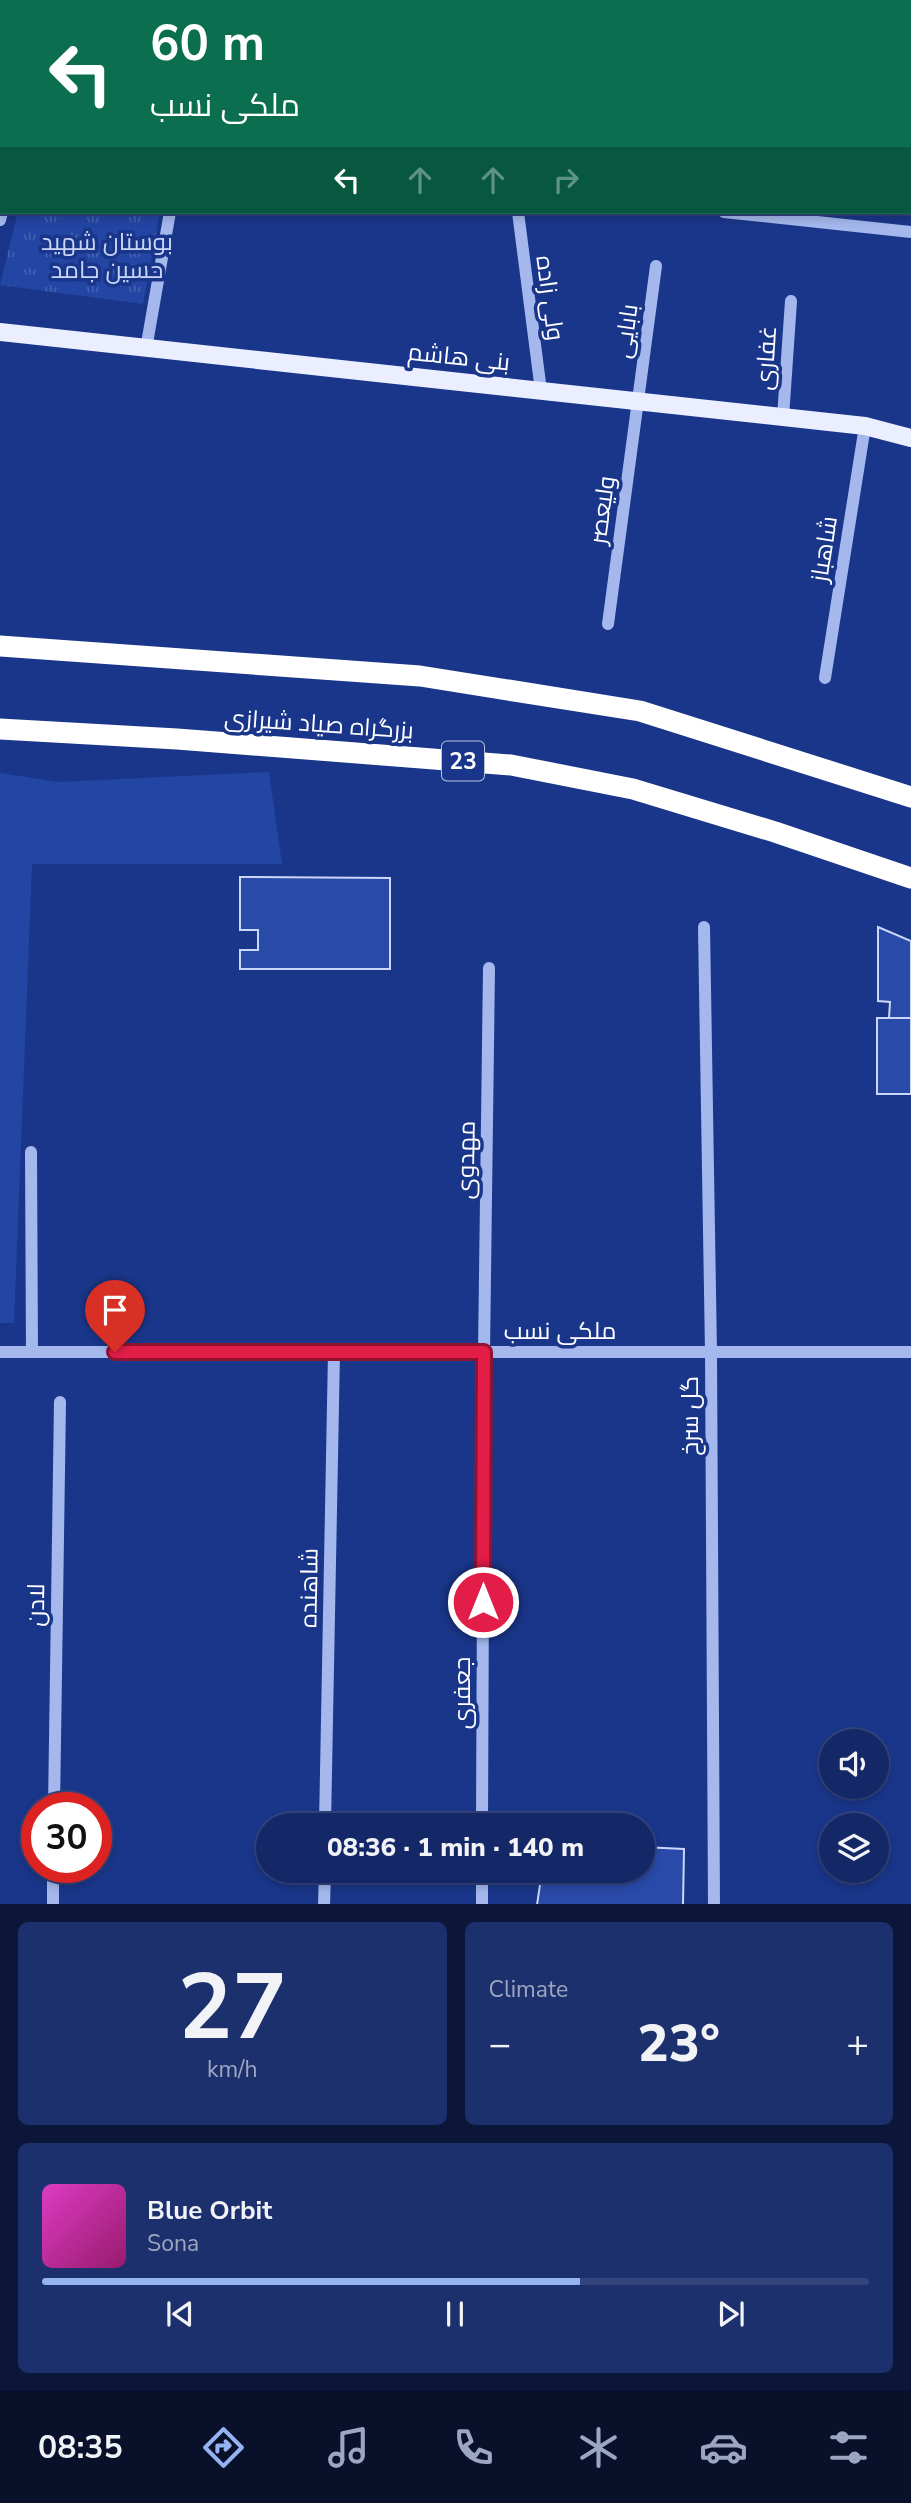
<!DOCTYPE html>
<meta charset="utf-8">
<style>
:root{--surface:#142868;--page:#1d306e;--text:#f1f3f6;--muted:#9da6c0;--line:#33447c;--accent:#95b2f1}
body{margin:0;font-family:"Nunito Sans",Cairo,sans-serif;background:var(--page);color:var(--text);height:100vh;display:flex;flex-direction:column;font-size:26px;white-space:nowrap}
*{box-sizing:border-box;margin:0}
p{font-size:23px;color:var(--muted)}
.icon{flex:none;width:38px;height:38px;fill:none;stroke:currentColor;stroke-width:2;stroke-linecap:round;stroke-linejoin:round}
.map{position:relative;height:1904px;overflow:hidden}
.side{display:flex;flex-direction:column;gap:18px;padding:18px;background:#0b1639;flex:1}
.side>*{flex:none}
.guide{position:absolute;left:0px;top:0px;width:912px;height:214px;box-shadow:0 4px 10px #0003,0 0 0 2px var(--line);background:#0b6e4f;color:#fff;overflow:hidden}
.fabs{position:absolute;left:819px;top:1729px;display:grid;gap:14px}
.fabs a{display:grid;place-items:center;width:70px;height:70px;border-radius:50%;background:var(--surface);box-shadow:0 4px 10px #0003,0 0 0 2px var(--line);font-size:35px}
.speed{position:absolute;left:21px;top:1792px;display:flex;gap:14px;font-size:35px;font-weight:700;text-align:center}
.speed>*{display:grid;place-content:center;width:91px;height:91px;border-radius:50%;background:var(--surface);box-shadow:0 4px 10px #0003,0 0 0 2px var(--line);line-height:1}
.speed .limit{border:10px solid #d22;background:#fff;color:#111}
.pin{position:absolute;display:grid;place-items:center;width:60px;height:60px;color:#fff;margin:-72px -30px;border-radius:50% 50% 50% 0;rotate:-45deg;box-shadow:0 0 7px #0007}
.pin .icon{rotate:45deg}
.me{position:absolute;width:77px;margin:-38px;rotate:0deg;stroke-linejoin:round;filter:drop-shadow(0 0 5px #0008)}
.turn{display:flex;align-items:center;gap:24px;height:147px;padding:0 35px;font-size:32px}
.turn .icon{width:91px;height:91px;stroke-width:2.5}
.turn b{display:block;font-size:49px;line-height:60px}
.lanes{display:flex;align-items:center;height:66px;padding:0 35px;background:#0003;justify-content:center;gap:35px;direction:ltr}
.lanes .off{opacity:.35}
.big{font-size:52px;font-weight:800;line-height:1.1}
.side .card{flex:1;display:flex;flex-direction:column;justify-content:center;gap:10px;min-width:0;padding:0 24px;border-radius:10px;background:var(--page)}
.side .dial{align-items:center;gap:0}
.dial b{font-size:91px;line-height:1}
.song{display:flex;align-items:center;gap:21px}
.cover{width:84px;height:84px;border-radius:10px;background:linear-gradient(135deg,hsl(310 70% 55%),hsl(320 70% 35%))}
.played{height:7px;border-radius:4px;background:linear-gradient(90deg,var(--accent) 65%,var(--line) 65%)}
.keys{display:flex;justify-content:space-around;direction:ltr}
.heat{display:flex;justify-content:space-between;align-items:center;font-size:38px;direction:ltr}
.side .tiles{flex:1;display:grid;gap:18px;grid-template-columns:1fr 1fr}
.card:last-child{grid-column:span 2}
.trip{position:absolute;left:256px;top:1813px;width:399px;height:70px;border-radius:35px;background:var(--surface);box-shadow:0 4px 10px #0003,0 0 0 2px var(--line);font-weight:800;line-height:70px;text-align:center}
.dock{display:flex;height:112px;justify-content:space-around;align-items:center;background:#08102a;color:var(--muted)}
.dock .icon{width:49px;height:49px}
.dock .active{color:var(--accent)}
.dock b{font-size:32px;color:var(--text)}
.map>svg:first-child{display:block}
.grass{fill:url(#grass-tufts)}
.garden{fill:#2345a3}
.building{fill:#294aa8;stroke:#cad7f9;stroke-width:2}
.lines{fill:none;stroke-linecap:round;stroke-linejoin:round}
.minor{stroke:#a4b8ed;stroke-width:12}
.major{stroke:#eaeeff;stroke-width:18}
.highway{stroke:#fff;stroke-width:21}
.route-casing{stroke:#92132f;stroke-width:18}
.route{stroke:#e11d48;stroke-width:12}
.labels{text-anchor:middle;dominant-baseline:central;stroke-width:7;stroke-linejoin:round;paint-order:stroke}
.shield{fill:#1a368a;stroke:#bac3dc;stroke-width:2}
.shield-label{font-size:23px;font-weight:bold;fill:#fff}
.park-label{font-size:24px;fill:#cad7f9;stroke:#1a368a}
.street-label{font-size:24px;fill:#fff;stroke:#1a368a}
</style>
<div class="map">
<svg width="911" height="1905" viewBox="0 0 911 1905">
<defs>
<pattern id="grass-tufts" width="24" height="20" patternUnits="userSpaceOnUse" patternTransform="scale(1.75)"><rect width="24" height="20" fill="#2345a3"/><path d="M3 7l-1-3M5 7V3M7 7l1-3M15 17l-1-3M17 17v-4M19 17l1-3" fill="none" stroke="#4461b1"/></pattern>
</defs>
<rect width="100%" height="100%" fill="#1a368a"/>
<g class="grass">
<path d="M 70,0 L 199,0 L 70,2 Z"/>
<path d="M 18,212 L 160,212 L 143,304 L 0,285 Z"/>
</g>
<path class="garden" d="M 269,772 L 282,864 L 32,864 L 14,1323 L 0,1323 L 0,773 L 59,782 Z"/>
<g class="building">
<path d="M 240,877 L 390,878 L 390,969 L 240,969 L 240,950 L 258,950 L 258,930 L 240,930 Z"/>
<path d="M 878,927 L 911,941 L 911,1018 L 889,1018 L 890,1002 L 878,1001 Z"/>
<rect x="877" y="1018" width="34" height="76"/>
<path d="M 642,1847 L 684,1849 L 683,1905 L 537,1905 L 542,1871 L 642,1871 Z"/>
</g>
<g class="lines">
<g class="minor">
<path d="M 489,0 L 490,2"/>
<path d="M 54,2 L 55,0"/>
<path d="M 209,2 L 210,0"/>
<path d="M 518,212 L 541,391"/>
<path d="M 724,212 L 911,232"/>
<path d="M 0,220 L 2,212"/>
<path d="M 146,349 L 170,212"/>
<path d="M 783,417 L 791,301"/>
<path d="M 608,624 L 656,266"/>
<path d="M 825,678 L 865,426"/>
<path d="M 704,927 L 711,1352 L 714,1905"/>
<path d="M 31,1152 L 32,1352"/>
<path d="M 0,1352 L 911,1352"/>
<path d="M 54,1808 L 60,1402"/>
<path d="M 325,1825 L 334,1352"/>
<path d="M 482,1825 L 484,1352 L 489,968"/>
<path d="M 53,1905 L 53,1867"/>
<path d="M 324,1905 L 325,1871"/>
<path d="M 482,1905 L 482,1871"/>
</g>
<path class="major" d="M 0,332 L 865,426 L 911,438"/>
<g class="highway">
<path d="M 0,646 L 420,676 L 640,711 L 911,797"/>
<path d="M 0,729 L 177,739 L 511,765 L 633,789 L 775,832 L 911,878"/>
</g>
</g>
<g class="lines">
<defs>
<path id="route" d="M 115,1352 L 484,1352 L 483,1602"/>
</defs>
<use href="#route" class="route-casing"/>
<use href="#route" class="route"/>
</g>
<g class="labels">
<rect class="shield" x="442" y="741.5" width="42" height="39" rx="5"/>
<g class="shield-label">
<text x="463" y="761">23</text>
</g>
<g class="park-label">
<text x="107" y="242">بوستان شهید<tspan x="107" dy="28">حسین جامد</tspan></text>
</g>
<g class="street-label">
<text transform="translate(550 298) rotate(82)">ولی زاده</text>
<text transform="translate(626 331) rotate(-82)">بابایی</text>
<text transform="translate(459 357) rotate(6)">بنی هاشم</text>
<text transform="translate(766 358) rotate(-86)">غفاری</text>
<text transform="translate(602 510) rotate(-82)">ولیعصر</text>
<text transform="translate(824 549) rotate(-81)">شاهباز</text>
<text transform="translate(319 724) rotate(4)">بزرگراه صیاد شیرازی</text>
<text transform="translate(466 1160) rotate(-89)">مهدوی</text>
<text x="560" y="1331">ملکی نسب</text>
<text transform="translate(690 1416) rotate(-90)">گل سرخ</text>
<text transform="translate(309 1588) rotate(-89)">شاهنده</text>
<text transform="translate(36 1605) rotate(-89)">لادن</text>
<text transform="translate(462 1693) rotate(-90)">جعفری</text>
</g>
</g>
</svg>
<div class="fabs">
<a><svg class="icon" aria-label="sound" viewBox="0 0 24 24"><path d="M4 9h4l5-4v14l-5-4H4zM17 9q2 3 0 6"/></svg></a>
<a><svg class="icon" aria-label="layers" viewBox="0 0 24 24"><path d="M12 4l9 5-9 5-9-5zM3 14l9 5 9-5"/></svg></a>
</div>
<div class="speed"><div class="limit">30</div></div>
<div class="pin" style="left:115px;top:1352px;background:#d93025"><svg class="icon" aria-label="arrive" viewBox="0 0 24 24"><path d="M6 21V4h12l-3 4 3 4H6"/></svg></div>
<svg class="me" style="left:483px;top:1602px" viewBox="-20 -20 40 40"><circle r="17" fill="#e11d48" stroke="#fff" stroke-width="3"/><path d="M0-11L8 9 0 5-8 9z" fill="#fff"/></svg>
<div class="trip">08:36 · 1 min · 140 m</div>
<div class="guide">
<div class="turn"><svg class="icon" aria-label="left" viewBox="0 0 24 24"><path d="M17 20v-9H6M10 6l-5 5 5 5"/></svg><div><b>60 m</b>ملکی نسب</div></div>
<div class="lanes"><svg class="icon" aria-label="left" viewBox="0 0 24 24"><path d="M17 20v-9H6M10 6l-5 5 5 5"/></svg><svg class="icon off" aria-label="ahead" viewBox="0 0 24 24"><path d="M12 20V5M6 11l6-6 6 6"/></svg><svg class="icon off" aria-label="ahead" viewBox="0 0 24 24"><path d="M12 20V5M6 11l6-6 6 6"/></svg><svg class="icon off" aria-label="right" viewBox="0 0 24 24"><path d="M7 20v-9h11M14 6l5 5-5 5"/></svg></div>
</div>
</div>
<section class="side">
<div class="tiles">
<div class="card dial"><b>27</b><p>km/h</p></div>
<div class="card"><p>Climate</p>
<div class="heat"><a>−</a><b class="big">23°</b><a>+</a></div>
</div>
<div class="card">
<div class="song"><i class="cover"></i><div><b>Blue Orbit</b><p>Sona</p></div></div>
<div class="played"></div>
<div class="keys"><svg class="icon" aria-label="previous" viewBox="0 0 24 24"><path d="M18 5L8 12l10 7zM5 5v14"/></svg><svg class="icon" aria-label="pause" viewBox="0 0 24 24"><path d="M8 5v14M16 5v14"/></svg><svg class="icon" aria-label="next" viewBox="0 0 24 24"><path d="M6 5l10 7-10 7zM19 5v14"/></svg></div>
</div>
</div>
</section>
<nav class="dock">
<b>08:35</b>
<svg class="icon active" aria-label="directions" viewBox="0 0 24 24"><path d="M12 3l9 9-9 9-9-9zM9 14v-3h6M13 9l2 2-2 2"/></svg>
<svg class="icon" aria-label="music" viewBox="0 0 24 24"><path d="M9 18V5l10-2v13"/><circle cx="6" cy="18" r="3"/><circle cx="16" cy="16" r="3"/></svg>
<svg class="icon" aria-label="phone" viewBox="0 0 24 24"><path d="M5 4h4l2 5-3 2q2 4 5 5l2-3 5 2v4C11 20 4 13 5 4z"/></svg>
<svg class="icon" aria-label="climate" viewBox="0 0 24 24"><path d="M12 3v18M4 7l16 10M4 17L20 7"/></svg>
<svg class="icon" aria-label="car" viewBox="0 0 24 24"><path d="M5 17H2v-5l4-1 3-4h7l3 4 3 1v5h-3M9 17h6M6 11h13"/><circle cx="7" cy="17" r="2"/><circle cx="17" cy="17" r="2"/></svg>
<svg class="icon" aria-label="filters" viewBox="0 0 24 24"><path d="M4 7h16M4 17h16"/><circle cx="9" cy="7" r="2"/><circle cx="15" cy="17" r="2"/></svg>
</nav>
